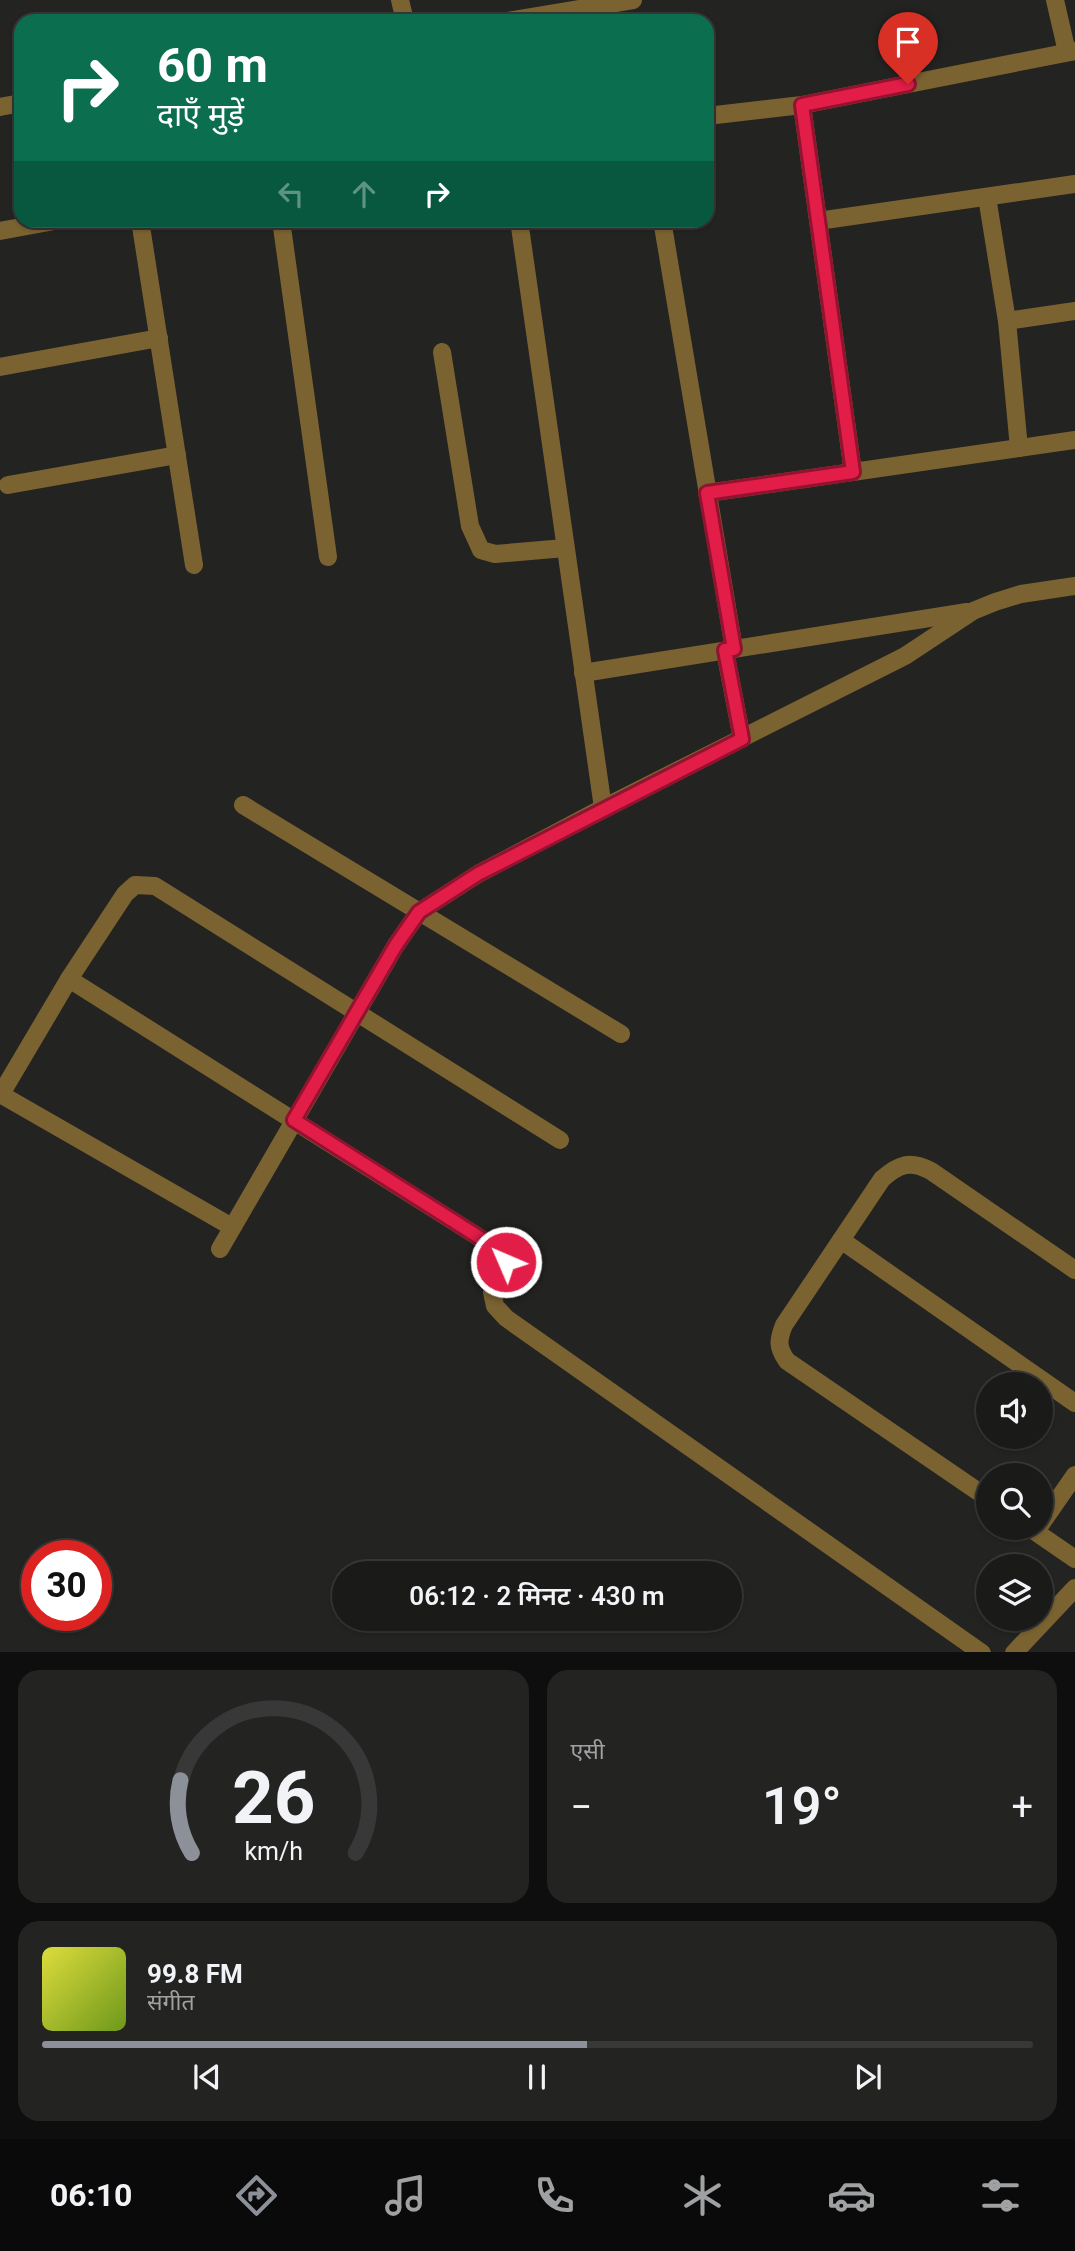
<!DOCTYPE html>
<html lang="hi">
<meta charset="utf-8">
<style>
:root{--surface:#1a1a19;--page:#232322;--text:#f1f3f6;--muted:#9fa1a2;--line:#383838;--accent:#8c9099}
body{margin:0;font-family:Roboto,"Noto Sans Devanagari",sans-serif;background:var(--page);color:var(--text);height:100vh;display:flex;flex-direction:column;font-size:26px;white-space:nowrap}
*{box-sizing:border-box;margin:0}
p{font-size:23px;color:var(--muted)}
.icon{flex:none;width:38px;height:38px;fill:none;stroke:currentColor;stroke-width:2;stroke-linecap:round;stroke-linejoin:round}
.map{position:relative;height:1652px;overflow:hidden}
.side{display:flex;flex-direction:column;gap:18px;padding:18px;background:#0e0e0e;flex:1}
.side>*{flex:none}
.top-card{position:absolute;left:14px;top:14px;width:700px;height:214px;border-radius:21px;box-shadow:0 2px 5px #0004,0 0 0 2px var(--line);background:#0b6e4f;color:#fff;overflow:hidden}
.buttons{position:absolute;left:976px;top:1372px;display:grid;gap:14px}
.buttons a{display:grid;place-items:center;width:77px;height:77px;border-radius:50%;background:var(--surface);box-shadow:0 2px 5px #0004,0 0 0 2px var(--line);font-size:35px}
.speed{position:absolute;left:21px;top:1540px;display:flex;gap:14px;font-size:35px;font-weight:700;text-align:center}
.speed>*{display:grid;place-content:center;width:91px;height:91px;border-radius:50%;background:var(--surface);box-shadow:0 2px 5px #0004,0 0 0 2px var(--line);line-height:1}
.speed .limit{border:10px solid #d22;background:#fff;color:#111}
.pin{position:absolute;display:grid;place-items:center;width:60px;height:60px;color:#fff;margin:-72px -30px;border-radius:50% 50% 50% 0;rotate:-45deg;box-shadow:0 0 7px #0007}
.pin .icon{rotate:45deg}
.me{position:absolute;width:77px;margin:-38px;rotate:315deg;stroke-linejoin:round;filter:drop-shadow(0 0 5px #0008)}
.turn{display:flex;align-items:center;gap:24px;height:147px;padding:0 28px;font-size:32px}
.turn .icon{width:91px;height:91px;stroke-width:2.5}
.turn b{display:block;font-size:49px;line-height:60px}
.lanes{display:flex;align-items:center;height:66px;padding:0 28px;background:#0003;justify-content:center;gap:35px;direction:ltr}
.lanes .off{opacity:.35}
.big{font-size:52px;font-weight:600;line-height:1.1}
.side .widget{flex:1;display:flex;flex-direction:column;justify-content:center;gap:10px;min-width:0;padding:0 24px;border-radius:21px;background:var(--page)}
.side .dial{align-items:center;gap:0}
.dial svg{height:182px;overflow:visible;fill:none;stroke:var(--line);stroke-width:7;stroke-linecap:round;text-anchor:middle}
.dial text{fill:var(--text);stroke:none}
.song{display:flex;align-items:center;gap:21px}
.cover{width:84px;height:84px;border-radius:10px;background:linear-gradient(135deg,hsl(60 70% 55%),hsl(80 70% 35%))}
.played{height:7px;border-radius:4px;background:linear-gradient(90deg,var(--accent) 55%,var(--line) 55%)}
.keys{display:flex;justify-content:space-around;direction:ltr}
.heat{display:flex;justify-content:space-between;align-items:center;font-size:38px;direction:ltr}
.side .tiles{flex:1;display:grid;gap:18px;grid-template-columns:1fr 1fr}
.widget:last-child{grid-column:span 2}
.trip{position:absolute;left:332px;top:1561px;width:410px;height:70px;border-radius:35px;background:var(--surface);box-shadow:0 2px 5px #0004,0 0 0 2px var(--line);font-weight:600;line-height:70px;text-align:center}
.tabs{display:flex;height:112px;justify-content:space-around;align-items:center;background:#0a0a0a;color:var(--muted)}
.tabs .icon{width:49px;height:49px}
.tabs .active{color:var(--accent)}
.tabs b{font-size:32px;color:var(--text)}
.map>svg:first-child{display:block}
.lines{fill:none;stroke-linecap:round;stroke-linejoin:round}
.minor{stroke:#7b6231;stroke-width:18}
.route-casing{stroke:#92132f;stroke-width:18}
.route{stroke:#e11d48;stroke-width:12}
</style>
<div class="map">
<svg width="1075" height="1653" viewBox="0 0 1075 1653">
<rect width="100%" height="100%" fill="#232321"/>
<g class="lines">
<g class="minor">
<path d="M 400,0 L 405,21"/>
<path d="M 1055,0 L 1067,52"/>
<path d="M 508,21 L 633,0"/>
<path d="M 802,105 L 853,472"/>
<path d="M 0,107 L 21,103"/>
<path d="M 707,116 L 802,105 L 1075,51"/>
<path d="M 987,197 L 1007,321 L 1019,448"/>
<path d="M 140,220 L 194,565"/>
<path d="M 281,220 L 328,557"/>
<path d="M 519,220 L 603,808"/>
<path d="M 662,220 L 734,649"/>
<path d="M 818,221 L 1075,184"/>
<path d="M 0,231 L 60,220"/>
<path d="M 1007,321 L 1075,311"/>
<path d="M 442,352 L 470,526 L 481,550 L 495,554 L 565,548"/>
<path d="M 0,367 L 159,338"/>
<path d="M 8,485 L 177,455"/>
<path d="M 707,493 L 1075,440"/>
<path d="M 725,651 L 742,739"/>
<path d="M 583,673 L 967,612"/>
<path d="M 243,805 L 621,1034"/>
<path d="M 69,979 L 504,1253 L 505,1274 L 492,1292 L 495,1306 L 506,1318 L 982,1653"/>
<path d="M 0,1094 L 232,1227"/>
<path d="M 1,1094 L 69,979 L 125,894 L 135,885 L 155,886 L 560,1140"/>
<path d="M 841,1240 L 1075,1403"/>
<path d="M 220,1249 L 396,945 L 419,912 L 478,874 L 603,808 L 905,656 L 973,611 L 995,602 L 1021,594 L 1075,586"/>
<path d="M 989,1499 L 787,1361 C 777,1347 778,1340 784,1325 L 882,1179 C 899,1164 910,1160 931,1171 L 1075,1270"/>
<path d="M 1041,1524 L 1075,1475"/>
<path d="M 1030,1528 L 1075,1559"/>
<path d="M 1014,1653 L 1075,1588"/>
</g>
</g>
<g class="lines">
<defs>
<path id="route" d="M 506,1262 L 504,1253 L 294,1120 L 396,945 L 419,912 L 478,874 L 742,739 L 725,650 L 734,649 L 707,493 L 853,472 L 802,105 L 908,84"/>
</defs>
<use href="#route" class="route-casing"/>
<use href="#route" class="route"/>
</g>
</svg>
<div class="buttons">
<a><svg class="icon" aria-label="sound" viewBox="0 0 24 24"><path d="M4 9h4l5-4v14l-5-4H4zM17 9q2 3 0 6"/></svg></a>
<a><svg class="icon" aria-label="search" viewBox="0 0 24 24"><circle cx="10" cy="10" r="6"/><path d="M15 15l6 6"/></svg></a>
<a><svg class="icon" aria-label="layers" viewBox="0 0 24 24"><path d="M12 4l9 5-9 5-9-5zM3 14l9 5 9-5"/></svg></a>
</div>
<div class="speed"><div class="limit">30</div></div>
<div class="pin" style="left:908px;top:84px;background:#d93025"><svg class="icon" aria-label="arrive" viewBox="0 0 24 24"><path d="M6 21V4h12l-3 4 3 4H6"/></svg></div>
<svg class="me" style="left:506px;top:1262px" viewBox="-20 -20 40 40"><circle r="17" fill="#e11d48" stroke="#fff" stroke-width="3"/><path d="M0-11L8 9 0 5-8 9z" fill="#fff"/></svg>
<div class="trip">06:12 · 2 मिनट · 430 m</div>
<div class="top-card">
<div class="turn"><svg class="icon" aria-label="right" viewBox="0 0 24 24"><path d="M7 20v-9h11M14 6l5 5-5 5"/></svg><div><b>60 m</b>दाएँ मुड़ें</div></div>
<div class="lanes"><svg class="icon off" aria-label="left" viewBox="0 0 24 24"><path d="M17 20v-9H6M10 6l-5 5 5 5"/></svg><svg class="icon off" aria-label="ahead" viewBox="0 0 24 24"><path d="M12 20V5M6 11l6-6 6 6"/></svg><svg class="icon" aria-label="right" viewBox="0 0 24 24"><path d="M7 20v-9h11M14 6l5 5-5 5"/></svg></div>
</div>
</div>
<section class="side">
<div class="tiles">
<div class="widget dial"><svg viewBox="0 0 100 80">
<path d="M14 69A42 42 0 1 1 86 69"/>
<path d="M14 69A42 42 0 0 1 9 37" stroke="#8c9099"/>
<text x="50" y="56" font-size="32" font-weight="700">26</text>
<text x="50" y="72" font-size="11">km/h</text>
</svg></div>
<div class="widget"><p>एसी</p>
<div class="heat"><a>−</a><b class="big">19°</b><a>+</a></div>
</div>
<div class="widget">
<div class="song"><i class="cover"></i><div><b>99.8 FM</b><p>संगीत</p></div></div>
<div class="played"></div>
<div class="keys"><svg class="icon" aria-label="previous" viewBox="0 0 24 24"><path d="M18 5L8 12l10 7zM5 5v14"/></svg><svg class="icon" aria-label="pause" viewBox="0 0 24 24"><path d="M8 5v14M16 5v14"/></svg><svg class="icon" aria-label="next" viewBox="0 0 24 24"><path d="M6 5l10 7-10 7zM19 5v14"/></svg></div>
</div>
</div>
</section>
<nav class="tabs">
<b>06:10</b>
<svg class="icon active" aria-label="directions" viewBox="0 0 24 24"><path d="M12 3l9 9-9 9-9-9zM9 14v-3h6M13 9l2 2-2 2"/></svg>
<svg class="icon" aria-label="music" viewBox="0 0 24 24"><path d="M9 18V5l10-2v13"/><circle cx="6" cy="18" r="3"/><circle cx="16" cy="16" r="3"/></svg>
<svg class="icon" aria-label="phone" viewBox="0 0 24 24"><path d="M5 4h4l2 5-3 2q2 4 5 5l2-3 5 2v4C11 20 4 13 5 4z"/></svg>
<svg class="icon" aria-label="climate" viewBox="0 0 24 24"><path d="M12 3v18M4 7l16 10M4 17L20 7"/></svg>
<svg class="icon" aria-label="car" viewBox="0 0 24 24"><path d="M5 17H2v-5l4-1 3-4h7l3 4 3 1v5h-3M9 17h6M6 11h13"/><circle cx="7" cy="17" r="2"/><circle cx="17" cy="17" r="2"/></svg>
<svg class="icon" aria-label="filters" viewBox="0 0 24 24"><path d="M4 7h16M4 17h16"/><circle cx="9" cy="7" r="2"/><circle cx="15" cy="17" r="2"/></svg>
</nav>
